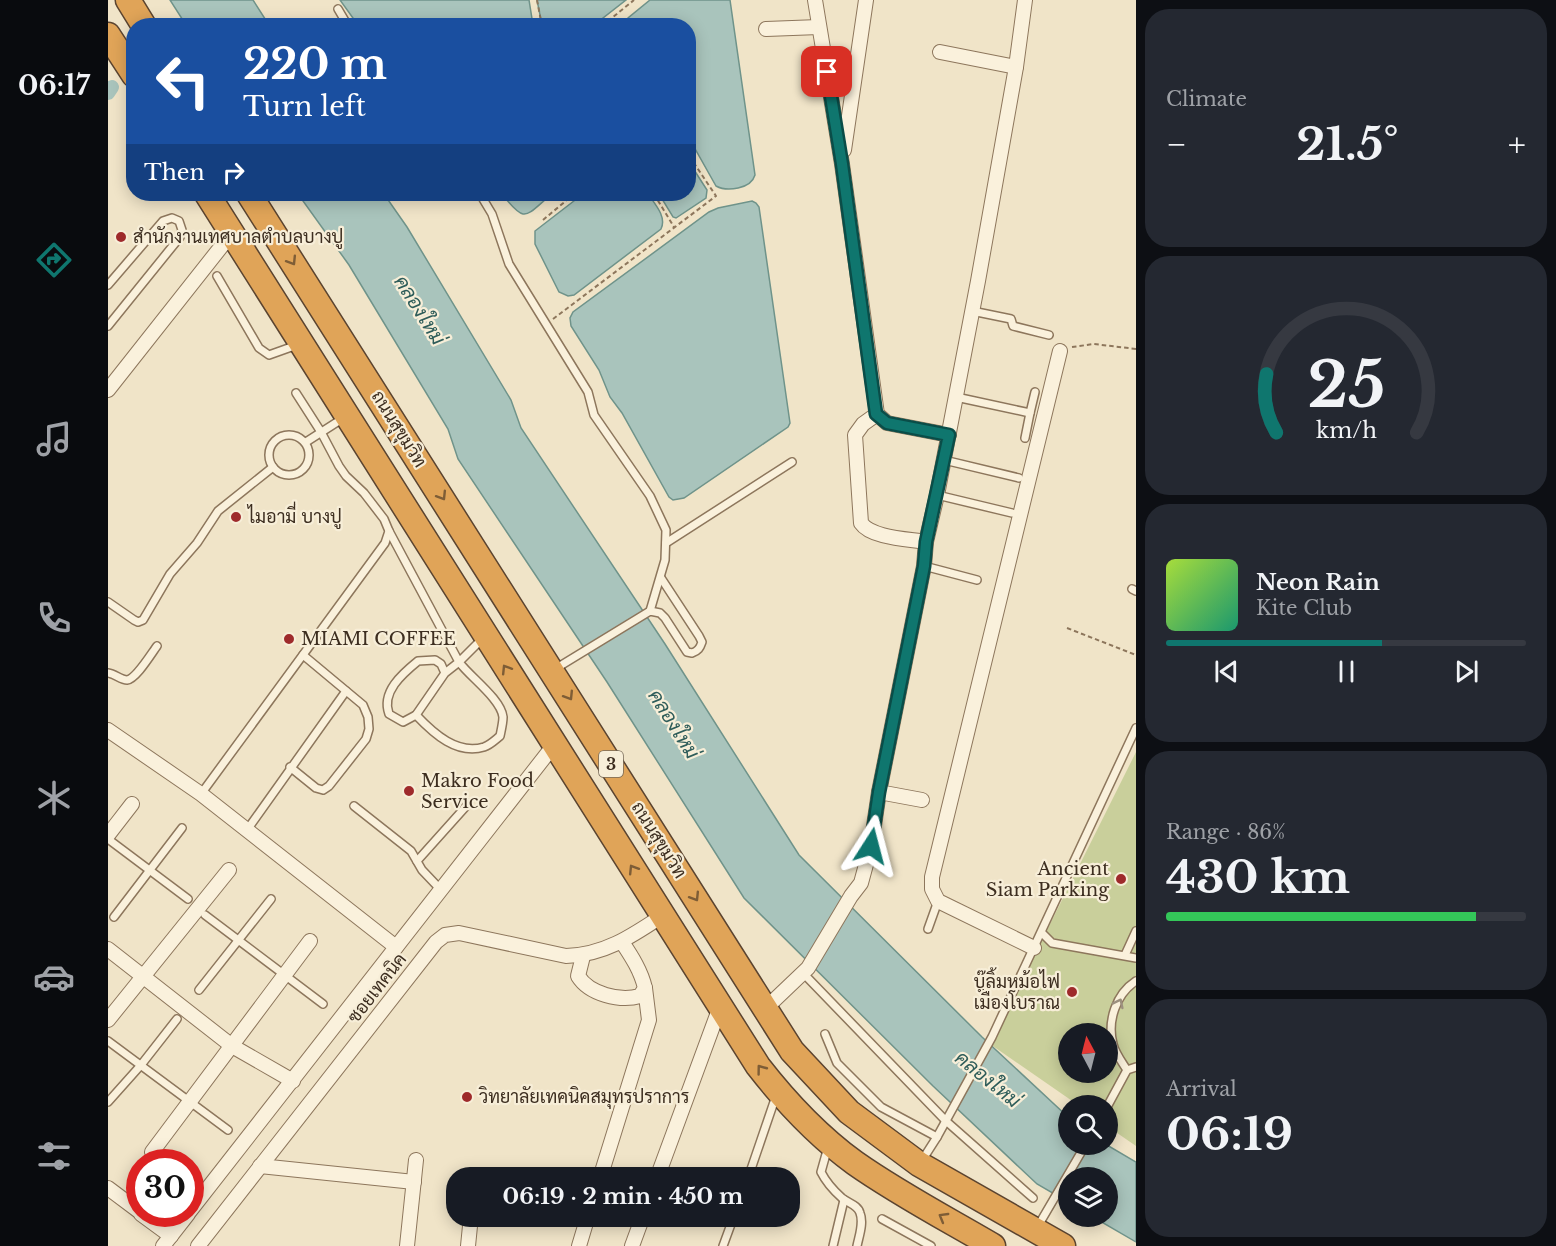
<!DOCTYPE html>
<meta charset="utf-8">
<style>
:root{--surface:#171b24;--page:#242831;--text:#f1f3f6;--muted:#9ea1a6;--line:#363941;--accent:#0f766e}
body{margin:0;font-family:"Libre Baskerville",Sarabun,serif;background:var(--page);color:var(--text);height:100vh;display:flex;flex-direction:column;font-size:22px;white-space:nowrap}
*{box-sizing:border-box;margin:0}
p{font-size:20px;color:var(--muted)}
.icon{flex:none;width:33px;height:33px;fill:none;stroke:currentColor;stroke-width:2;stroke-linecap:round;stroke-linejoin:round}
.map{position:relative;flex:1;overflow:hidden}
.sheet{display:flex;flex-direction:column;gap:9px;padding:9px;background:#0d0f14;width:420px}
.sheet>*{flex:none}
.hud{position:absolute;left:18px;top:18px;width:570px;height:183px;border-radius:24px;box-shadow:0 3px 15px #0003;background:#1a4fa0;color:#fff;overflow:hidden}
.needle{width:39px;rotate:353deg}
.buttons{position:absolute;left:950px;top:1023px;display:grid;gap:12px}
.buttons a{display:grid;place-items:center;width:60px;height:60px;border-radius:50%;background:var(--surface);box-shadow:0 3px 15px #0003;font-size:30px}
.speed{position:absolute;left:18px;top:1149px;display:flex;gap:12px;font-size:30px;font-weight:700;text-align:center}
.speed>*{display:grid;place-content:center;width:78px;height:78px;border-radius:50%;background:var(--surface);box-shadow:0 3px 15px #0003;line-height:1}
.speed .limit{border:9px solid #d22;background:#fff;color:#111}
.pin{position:absolute;display:grid;place-items:center;width:51px;height:51px;color:#fff;margin:-26px;border-radius:12px;box-shadow:0 3px 9px #0006}
.me{position:absolute;width:66px;margin:-33px;rotate:9deg;stroke-linejoin:round;filter:drop-shadow(0 0 4px #0008)}
.turn{display:flex;align-items:center;gap:21px;height:126px;padding:0 18px;font-size:27px}
.turn .icon{width:78px;height:78px;stroke-width:2.5}
.turn b{display:block;font-size:42px;line-height:51px}
.then{display:flex;align-items:center;height:57px;padding:0 18px;background:#0003;gap:12px;font-size:22px}
.big{font-size:45px;font-weight:800;line-height:1.1}
.sheet .tile{flex:1;display:flex;flex-direction:column;justify-content:center;gap:9px;min-width:0;padding:0 21px;border-radius:24px;background:var(--page)}
.sheet .dial{align-items:center;gap:0}
.dial svg{height:156px;overflow:visible;fill:none;stroke:var(--line);stroke-width:7;stroke-linecap:round;text-anchor:middle}
.dial text{fill:var(--text);stroke:none}
.song{display:flex;align-items:center;gap:18px}
.cover{width:72px;height:72px;border-radius:9px;background:linear-gradient(135deg,hsl(80 70% 55%),hsl(160 70% 35%))}
.played{height:6px;border-radius:3px;background:linear-gradient(90deg,var(--accent) 60%,var(--line) 60%)}
.keys{display:flex;justify-content:space-around;direction:ltr}
.heat{display:flex;justify-content:space-between;align-items:center;font-size:33px;direction:ltr}
.charge{height:9px;border-radius:4px;background:linear-gradient(90deg,#34c759 86%,var(--line) 0)}
.trip{position:absolute;left:338px;top:1167px;width:354px;height:60px;border-radius:24px;background:var(--surface);box-shadow:0 3px 15px #0003;font-weight:800;line-height:60px;text-align:center}
main{display:flex;flex:1;min-height:0}
.tab-bar{display:flex;flex-direction:column;width:108px;justify-content:space-around;align-items:center;background:#090b0e;color:var(--muted)}
.tab-bar .icon{width:42px;height:42px}
.tab-bar .on{color:var(--accent)}
.tab-bar b{font-size:27px;color:var(--text)}
.map>svg:first-child{display:block}
.green{fill:#c9cf9b;fill-rule:evenodd}
.water{fill:#a9c4bc;stroke:#6f938a;stroke-width:1.5}
.lines{fill:none;stroke-linecap:round;stroke-linejoin:round}
.canal{stroke:#a9c4bc;stroke-width:14}
.lane-casing{stroke:#8d765c;stroke-width:10}
.street-casing{stroke:#8d765c;stroke-width:16}
.highway-casing{stroke:#5b4430;stroke-width:27}
.path{stroke:#8d765c;stroke-width:2;stroke-dasharray:4.5 3;stroke-linecap:butt}
.lane{stroke:#faf1dc;stroke-width:7}
.street{stroke:#faf1dc;stroke-width:14}
.highway{stroke:#e0a458;stroke-width:24}
.oneway{stroke:#7e5d36}
.oneway2{stroke:#9c907e}
.route-casing{stroke:#0a4d48;stroke-width:15}
.route{stroke:#0f766e;stroke-width:10}
.poi-dot{fill:#9e2a2b;stroke:#f7eed8;stroke-width:2}
.labels{text-anchor:middle;dominant-baseline:central;stroke-width:4.5;stroke-linejoin:round;paint-order:stroke}
.shield{fill:#f7eed8;stroke:#756857;stroke-width:1.5}
.shield-label{font-size:16px;font-weight:bold;fill:#3d2e20}
.poi-label{font-size:18px;fill:#3d2e20;stroke:#f7eed8;text-anchor:start}
.street-label{font-size:18px;fill:#3d2e20;stroke:#f7eed8}
.water-label{font-size:20px;font-style:italic;fill:#2f5d5a;stroke:#f7eed8}
</style>
<main>
<nav class="tab-bar">
<b>06:17</b>
<svg class="icon on" aria-label="directions" viewBox="0 0 24 24"><path d="M12 3l9 9-9 9-9-9zM9 14v-3h6M13 9l2 2-2 2"/></svg>
<svg class="icon" aria-label="music" viewBox="0 0 24 24"><path d="M9 18V5l10-2v13"/><circle cx="6" cy="18" r="3"/><circle cx="16" cy="16" r="3"/></svg>
<svg class="icon" aria-label="phone" viewBox="0 0 24 24"><path d="M5 4h4l2 5-3 2q2 4 5 5l2-3 5 2v4C11 20 4 13 5 4z"/></svg>
<svg class="icon" aria-label="climate" viewBox="0 0 24 24"><path d="M12 3v18M4 7l16 10M4 17L20 7"/></svg>
<svg class="icon" aria-label="car" viewBox="0 0 24 24"><path d="M5 17H2v-5l4-1 3-4h7l3 4 3 1v5h-3M9 17h6M6 11h13"/><circle cx="7" cy="17" r="2"/><circle cx="17" cy="17" r="2"/></svg>
<svg class="icon" aria-label="filters" viewBox="0 0 24 24"><path d="M4 7h16M4 17h16"/><circle cx="9" cy="7" r="2"/><circle cx="15" cy="17" r="2"/></svg>
</nav>
<div class="map">
<svg width="1028" height="1246" viewBox="0 0 1028 1246">
<rect width="100%" height="100%" fill="#f0e4c8"/>
<path class="green" d="M 1028,752 L 1028,1146 L 999,1126 L 999,1106 L 970,1105 L 882,1044 ZM 960,1034 L 999,1034 L 999,1072 L 960,1072 Z"/>
<g class="water">
<path d="M 62,0 L 145,0 L 161,25 L 78,25 Z"/>
<path d="M 232,0 L 421,0 L 425,25 L 250,25 Z"/>
<path d="M 429,0 L 518,0 L 486,25 L 434,25 Z"/>
<path d="M 542,0 L 622,0 L 647,175 C 643,189 619,192 608,186 L 581,138 L 580,26 L 518,25 L 520,18 Z"/>
<path d="M 581,162 L 599,190 L 598,198 L 568,218 L 565,217 L 551,194 L 580,194 Z"/>
<path d="M 190,194 L 276,194 L 299,227 L 403,400 L 413,428 L 557,644 L 691,855 L 874,1037 L 960,1117 L 960,1144 L 999,1145 L 1028,1162 L 1028,1242 L 985,1217 L 999,1216 L 999,1178 L 960,1178 L 960,1202 L 929,1184 L 825,1086 L 636,898 L 499,682 L 350,459 L 340,429 L 241,265 Z"/>
<path d="M 394,194 L 444,194 C 417,216 418,225 394,194 Z"/>
<path d="M 475,194 L 540,194 C 547,204 559,217 553,229 L 466,295 L 460,296 L 451,292 L 427,244 L 427,231 Z"/>
<path d="M 644,201 L 648,203 L 651,207 L 682,423 L 680,427 L 576,498 L 565,500 L 561,497 L 514,413 L 502,397 L 491,370 L 463,326 L 462,318 L 465,312 L 601,212 L 610,208 Z"/>
</g>
<g class="lines">
<path class="canal" d="M 0,93 L 4,87"/>
<defs>
<g id="lane">
<path d="M 230,9 L 240,26"/>
<path d="M 372,194 L 384,214 L 401,264 L 480,392 L 486,415 L 542,496 L 558,530 L 557,560 L 542,611"/>
<path d="M 109,276 L 151,348 L 161,355 L 189,345"/>
<path d="M 0,285 L 55,221 L 64,218 L 71,221 L 74,230 L 72,237 L 0,326"/>
<path d="M 864,311 L 903,319 L 905,326 L 941,335"/>
<path d="M 848,397 L 922,413 L 917,438"/>
<path d="M 922,413 L 927,392"/>
<circle cx="181" cy="455" r="20"/>
<path d="M 198,442 L 237,417"/>
<path d="M 836,460 L 911,478"/>
<path d="M 829,495 L 904,513"/>
<path d="M 281,531 L 351,662 L 337,673 L 308,715 L 295,722 L 281,714 C 273,692 294,674 310,661 L 327,660 L 333,664 L 337,673"/>
<path d="M 558,543 L 684,462"/>
<path d="M 816,566 L 869,580"/>
<path d="M 1024,589 L 1028,591"/>
<path d="M 0,602 L 26,620 L 30,622 L 35,620 L 62,574 L 89,543 L 110,511 L 165,467"/>
<path d="M 447,669 L 542,611 L 552,613 L 557,618 L 579,652 L 584,653 C 590,651 592,648 594,642 L 591,636 L 553,578"/>
<path d="M 0,673 C 7,674 13,680 19,680 C 28,679 43,654 49,646"/>
<path d="M 308,715 C 326,734 349,755 376,747 C 382,745 387,740 392,736 C 393,731 395,723 395,717 C 393,699 362,677 351,662 L 374,639"/>
<path d="M 182,767 L 208,788 L 215,790 L 221,786 L 258,739 L 261,729 L 260,717 L 255,705 L 195,655"/>
<path d="M 93,794 L 277,543 L 281,531 L 276,519 L 256,493 L 238,476 L 231,466 L 213,432 L 188,393"/>
<path d="M 246,806 L 303,851 L 314,870 L 333,890"/>
<path d="M 139,830 L 238,691"/>
<path d="M 0,839 L 80,899"/>
<path d="M 309,861 L 361,803"/>
<path d="M 97,915 L 215,1004"/>
<path d="M 6,917 L 74,828"/>
<path d="M 820,929 L 830,901"/>
<path d="M 934,933 L 944,943 L 1028,958"/>
<path d="M 1017,955 L 1028,931"/>
<path d="M 695,973 L 838,1121 L 925,1198"/>
<path d="M 91,990 L 163,899"/>
<path d="M 717,1034 L 729,1063 L 773,1107 L 829,1137"/>
<path d="M 0,1041 L 120,1130"/>
<path d="M 1019,1070 C 1014,1062 1007,1053 1005,1044 C 999,1021 1008,994 1028,981"/>
<path d="M 0,1102 L 33,1065 L 69,1019"/>
<path d="M 999,1107 L 1019,1070 L 1028,1067"/>
<path d="M 720,1147 L 713,1172 C 718,1182 725,1190 734,1198 C 740,1203 750,1205 752,1213 C 756,1223 751,1236 749,1246"/>
<path d="M 813,1162 L 829,1137 L 884,1037 L 1028,728"/>
<path d="M 640,1178 L 668,1096"/>
<path d="M 774,1219 L 823,1246"/>
<path d="M 930,1226 L 978,1144"/>
<path d="M 615,1246 L 626,1216"/>
<path d="M 725,1246 L 736,1200"/>
</g>
<g id="street">
<path d="M 707,0 L 734,164 L 769,414 L 779,423 L 841,435"/>
<path d="M 658,29 L 711,27"/>
<path d="M 832,52 L 908,67"/>
<path d="M 736,150 L 758,0"/>
<path d="M 0,390 L 124,233"/>
<path d="M 769,414 L 755,424 L 747,435 L 753,523 C 763,538 801,539 818,542"/>
<path d="M 0,730 L 93,794 L 288,947"/>
<path d="M 771,792 L 814,800"/>
<path d="M 0,835 L 24,804"/>
<path d="M 926,948 L 830,901 L 824,889 L 824,877 L 952,351"/>
<path d="M 0,949 L 124,1046 L 185,1081"/>
<path d="M 475,956 L 470,976 C 481,994 512,1002 532,996 L 537,988 C 533,971 524,957 514,942"/>
<path d="M 657,1009 L 700,968 L 743,896 L 753,883 L 763,846 L 771,792 L 816,566 L 818,542 L 829,495 L 870,281 L 908,67 L 917,0"/>
<path d="M 0,1020 L 121,870"/>
<path d="M 44,1152 L 202,941"/>
<path d="M 152,1166 L 306,1182"/>
<path d="M 492,1178 L 541,1020 L 537,988"/>
<path d="M 549,1178 L 612,1007"/>
<path d="M 0,1188 L 32,1212"/>
<path d="M 82,1211 L 446,745"/>
<path d="M 33,1214 L 63,1236"/>
<path d="M 55,1246 L 80,1214"/>
<path d="M 90,1246 L 328,942 L 337,935 L 351,933 L 458,956 C 496,955 524,936 554,916"/>
<path d="M 299,1246 L 308,1160"/>
<path d="M 360,1246 L 363,1216"/>
<path d="M 471,1246 L 480,1216"/>
<path d="M 524,1246 L 535,1216"/>
</g>
<g id="highway">
<path d="M 20,0 L 36,26"/>
<path d="M 0,35 L 26,75"/>
<path d="M 99,194 L 650,1066 C 678,1102 710,1136 747,1163 C 791,1194 839,1219 885,1246"/>
<path d="M 141,194 L 684,1051 L 741,1112 L 811,1164 L 955,1246"/>
</g>
</defs>
<use href="#lane" class="lane-casing"/>
<use href="#street" class="street-casing"/>
<use href="#highway" class="highway-casing"/>
<g class="path">
<path d="M 429,0 L 434,26"/>
<path d="M 494,26 L 526,0"/>
<path d="M 546,194 L 566,227"/>
<path d="M 435,220 L 466,194"/>
<path d="M 445,319 L 608,196 L 580,154"/>
<path d="M 964,347 L 986,344 L 1028,349"/>
<path d="M 959,628 L 1028,655"/>
</g>
<use href="#lane" class="lane"/>
<use href="#street" class="street"/>
<use href="#highway" class="highway"/>
</g>
<defs><path id="oneway-chevron" d="M-2-3.5L2.5 0L-2 3.5" fill="none" stroke-width="1.6" stroke-linecap="round" stroke-linejoin="round" transform="scale(1.5)"/></defs>
<g class="oneway">
<use href="#oneway-chevron" transform="translate(184 261) rotate(58)"/>
<use href="#oneway-chevron" transform="translate(334 496) rotate(58)"/>
<use href="#oneway-chevron" transform="translate(398 669) rotate(-122)"/>
<use href="#oneway-chevron" transform="translate(461 696) rotate(58)"/>
<use href="#oneway-chevron" transform="translate(525 869) rotate(-122)"/>
<use href="#oneway-chevron" transform="translate(587 897) rotate(58)"/>
<use href="#oneway-chevron" transform="translate(653 1069) rotate(-127)"/>
<use href="#oneway-chevron" transform="translate(835 1217) rotate(-150)"/>
</g>
<use class="oneway2" href="#oneway-chevron" transform="translate(1011 1003) rotate(-64)"/>
<g class="lines">
<defs>
<path id="route" d="M 719,72 L 734,164 L 768,414 L 779,423 L 841,435 L 818,542 L 816,566 L 771,792 L 763,846"/>
</defs>
<use href="#route" class="route-casing"/>
<use href="#route" class="route"/>
</g>
<g class="poi-dot">
<circle cx="13" cy="237" r="6"/>
<circle cx="128" cy="517" r="6"/>
<circle cx="181" cy="639" r="6"/>
<circle cx="301" cy="791" r="6"/>
<circle cx="1013" cy="879" r="6"/>
<circle cx="964" cy="992" r="6"/>
<circle cx="359" cy="1097" r="6"/>
</g>
<g class="labels">
<rect class="shield" x="491" y="751" width="24" height="26" rx="4.5"/>
<g class="shield-label">
<text x="503" y="764">3</text>
</g>
<g class="poi-label">
<text x="25" y="237">สำนักงานเทศบาลตำบลบางปู</text>
<text x="140" y="517">ไมอามี่ บางปู</text>
<text x="193" y="639">MIAMI COFFEE</text>
<text x="313" y="781">Makro Food<tspan x="313" dy="21">Service</tspan></text>
<text x="1001" y="869" text-anchor="end">Ancient<tspan x="1001" dy="21">Siam Parking</tspan></text>
<text x="952" y="982" text-anchor="end">บู๊ลิ้มหม้อไฟ<tspan x="952" dy="21">เมืองโบราณ</tspan></text>
<text x="371" y="1097">วิทยาลัยเทคนิคสมุทรปราการ</text>
</g>
<g class="street-label">
<text transform="translate(291 429) rotate(58)">ถนนสุขุมวิท</text>
<text transform="translate(551 840) rotate(58)">ถนนสุขุมวิท</text>
<text transform="translate(269 988) rotate(-52)">ซอยเทคนิค</text>
</g>
<g class="water-label">
<text transform="translate(312 310) rotate(58)">คลองใหม่</text>
<text transform="translate(566 724) rotate(58)">คลองใหม่</text>
<text transform="translate(880 1079) rotate(39)">คลองใหม่</text>
</g>
</g>
</svg>
<div class="buttons">
<a><svg class="needle" viewBox="-14 -14 28 28"><path d="M0-13l5 13h-10z" fill="#e53935"/><path d="M0 13l5-13h-10z" fill="#9ea1a6"/></svg></a>
<a><svg class="icon" aria-label="search" viewBox="0 0 24 24"><circle cx="10" cy="10" r="6"/><path d="M15 15l6 6"/></svg></a>
<a><svg class="icon" aria-label="layers" viewBox="0 0 24 24"><path d="M12 4l9 5-9 5-9-5zM3 14l9 5 9-5"/></svg></a>
</div>
<div class="speed"><div class="limit">30</div></div>
<div class="pin" style="left:719px;top:72px;background:#d93025"><svg class="icon" aria-label="arrive" viewBox="0 0 24 24"><path d="M6 21V4h12l-3 4 3 4H6"/></svg></div>
<svg class="me" style="left:763px;top:846px" viewBox="-20 -20 40 40"><path d="M0-17L14 15 0 8-14 15z" fill="#0f766e" stroke="#fff" stroke-width="4"/></svg>
<div class="trip">06:19 · 2 min · 450 m</div>
<div class="hud">
<div class="turn"><svg class="icon" aria-label="left" viewBox="0 0 24 24"><path d="M17 20v-9H6M10 6l-5 5 5 5"/></svg><div><b>220 m</b>Turn left</div></div>
<div class="then">Then<svg class="icon" aria-label="right" viewBox="0 0 24 24"><path d="M7 20v-9h11M14 6l5 5-5 5"/></svg></div>
</div>
</div>
<section class="sheet">
<div class="tile"><p>Climate</p>
<div class="heat"><a>−</a><b class="big">21.5°</b><a>+</a></div>
</div>
<div class="tile dial"><svg viewBox="0 0 100 80">
<path d="M14 69A42 42 0 1 1 86 69"/>
<path d="M14 69A42 42 0 0 1 9 39" stroke="#0f766e"/>
<text x="50" y="56" font-size="32" font-weight="700">25</text>
<text x="50" y="72" font-size="11">km/h</text>
</svg></div>
<div class="tile">
<div class="song"><i class="cover"></i><div><b>Neon Rain</b><p>Kite Club</p></div></div>
<div class="played"></div>
<div class="keys"><svg class="icon" aria-label="previous" viewBox="0 0 24 24"><path d="M18 5L8 12l10 7zM5 5v14"/></svg><svg class="icon" aria-label="pause" viewBox="0 0 24 24"><path d="M8 5v14M16 5v14"/></svg><svg class="icon" aria-label="next" viewBox="0 0 24 24"><path d="M6 5l10 7-10 7zM19 5v14"/></svg></div>
</div>
<div class="tile"><p>Range · 86%</p><b class="big">430 km</b><div class="charge"></div></div>
<div class="tile"><p>Arrival</p><b class="big">06:19</b></div>
</section>
</main>
